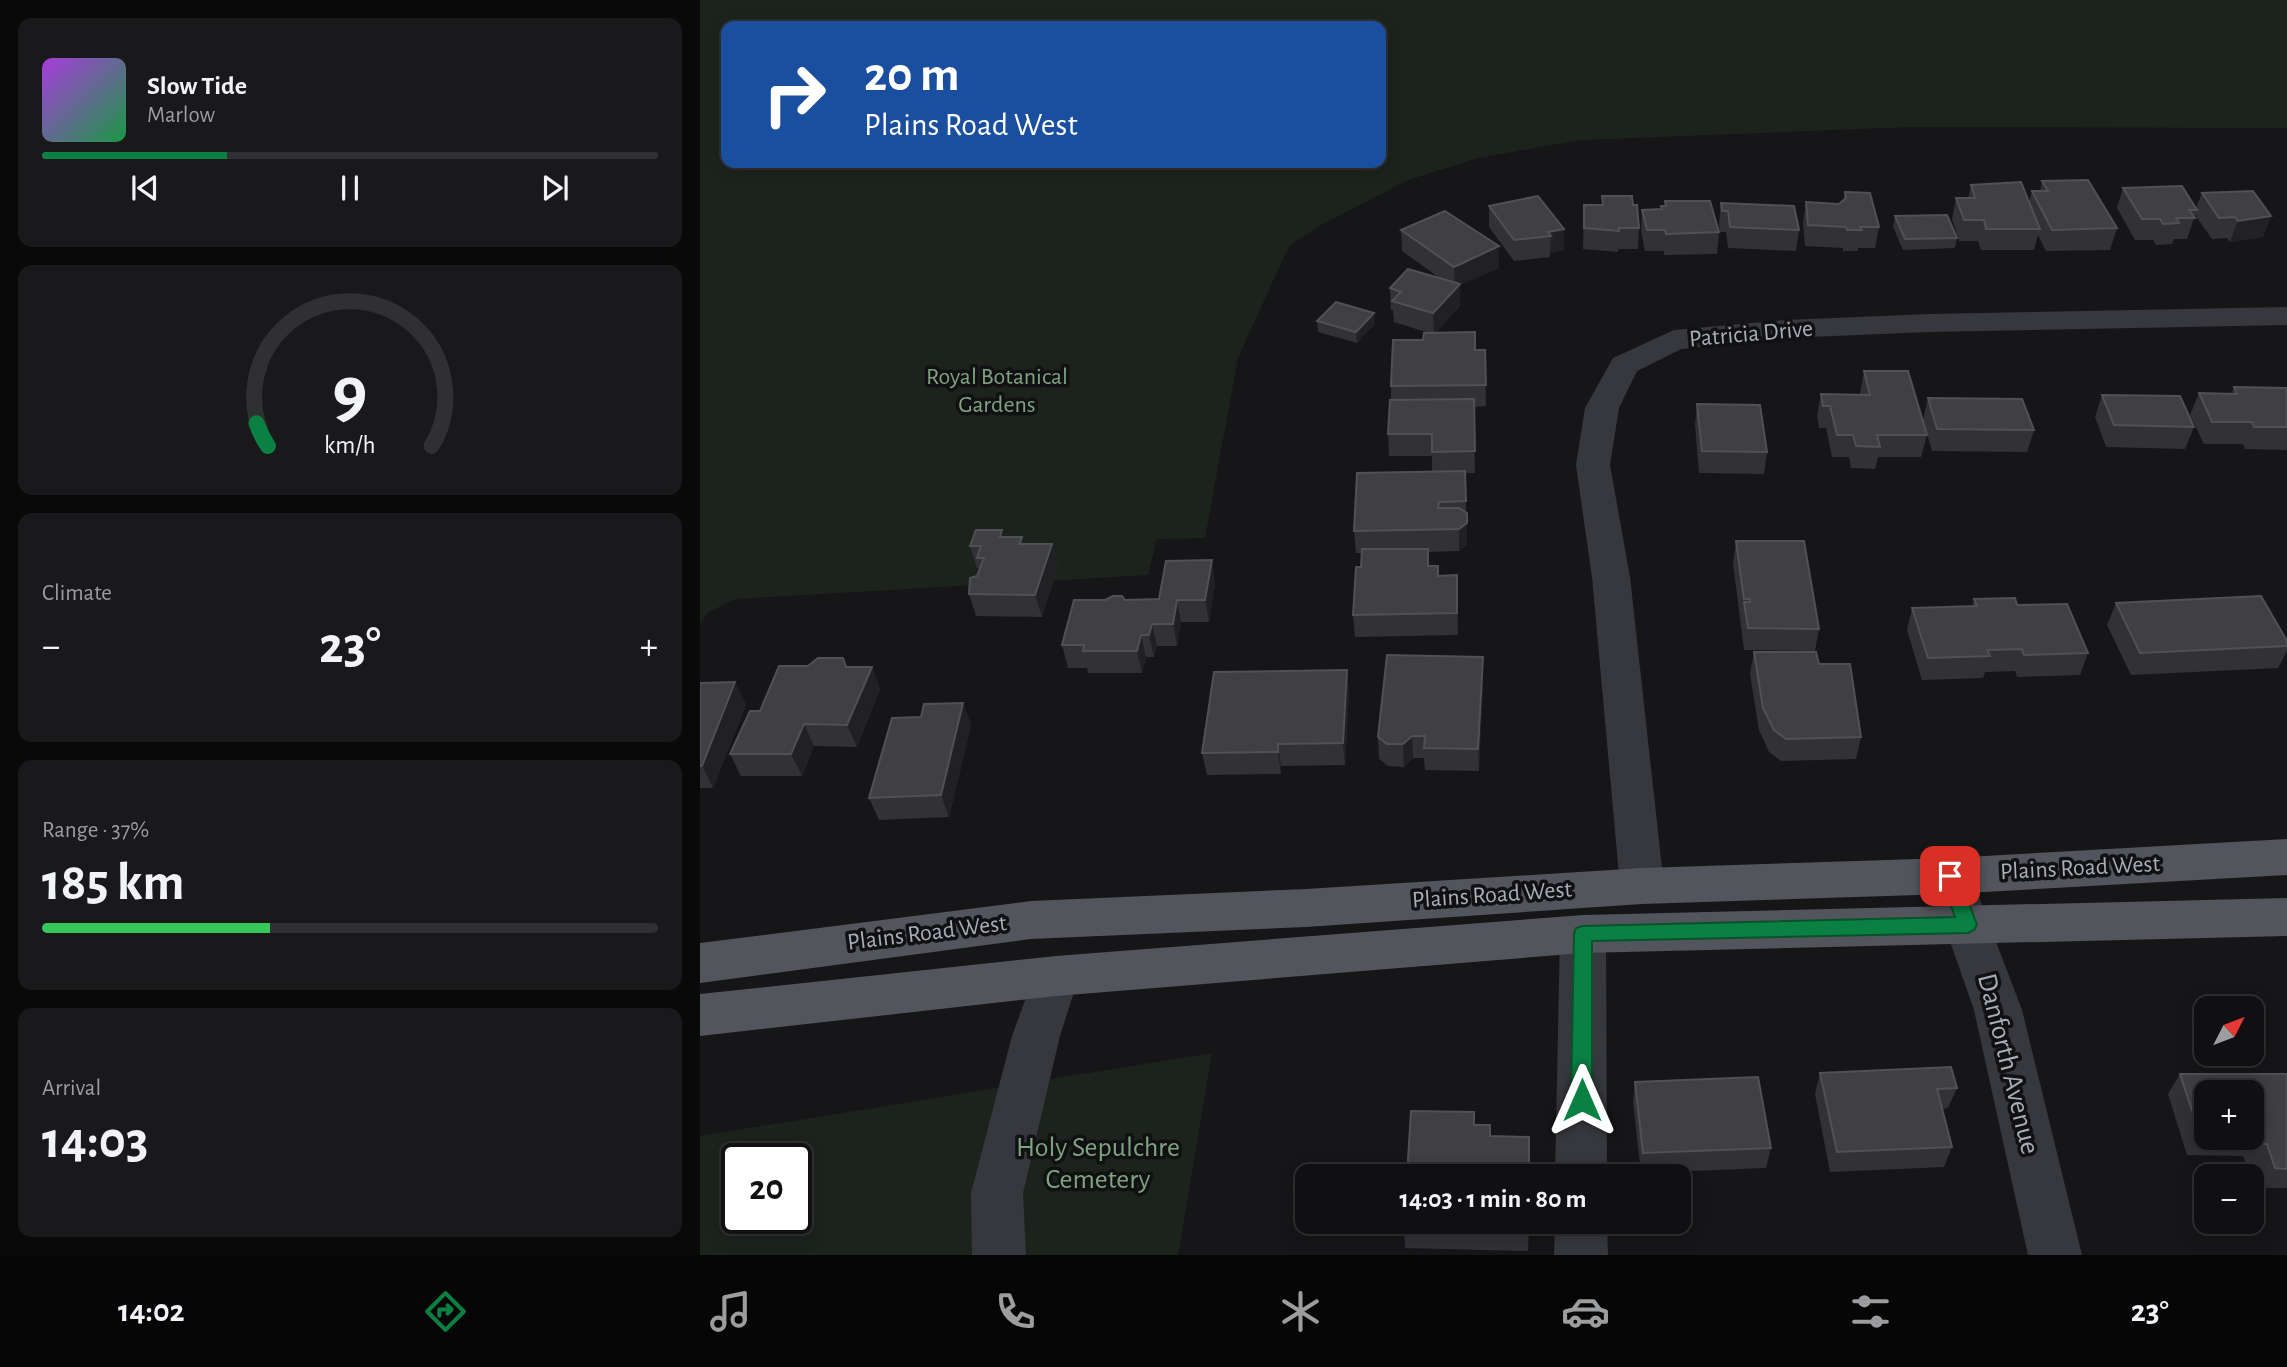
<!DOCTYPE html>
<meta charset="utf-8">
<style>
:root{--surface:#101012;--page:#19191b;--text:#f1f3f6;--muted:#9c9d9f;--line:#303032;--accent:#0b8043}
body{margin:0;font-family:"Alegreya Sans",sans-serif;background:var(--page);color:var(--text);height:100vh;display:flex;flex-direction:column;font-size:26px;white-space:nowrap}
*{box-sizing:border-box;margin:0}
p{font-size:23px;color:var(--muted)}
.icon{flex:none;width:38px;height:38px;fill:none;stroke:currentColor;stroke-width:2;stroke-linecap:round;stroke-linejoin:round}
.map{position:relative;flex:1;overflow:hidden}
.drawer{display:flex;flex-direction:column;gap:18px;padding:18px;background:#09090a;width:700px}
.drawer>*{flex:none}
.guide{position:absolute;left:21px;top:21px;width:665px;height:147px;border-radius:14px;box-shadow:0 4px 18px #0003,0 0 0 2px var(--line);background:#1a4fa0;color:#fff;overflow:hidden}
.needle{width:46px;rotate:48deg}
.controls{position:absolute;left:1494px;top:996px;display:grid;gap:14px}
.controls a{display:grid;place-items:center;width:70px;height:70px;border-radius:14px;background:var(--surface);box-shadow:0 4px 18px #0003,0 0 0 2px var(--line);font-size:35px}
.speed{position:absolute;left:21px;top:1143px;display:flex;gap:14px;font-size:35px;font-weight:700;text-align:center}
.speed>*{display:grid;place-content:center;width:91px;height:91px;border-radius:50%;background:var(--surface);box-shadow:0 4px 18px #0003,0 0 0 2px var(--line);line-height:1}
.speed .limit{border:4px solid #111;border-radius:10px;background:#fff;color:#111}
.pin{position:absolute;display:grid;place-items:center;width:60px;height:60px;color:#fff;margin:-30px;border-radius:14px;box-shadow:0 4px 10px #0006}
.me{position:absolute;width:77px;margin:-38px;rotate:0deg;stroke-linejoin:round;filter:drop-shadow(0 0 5px #0008)}
.turn{display:flex;align-items:center;gap:24px;height:147px;padding:0 28px;font-size:32px}
.turn .icon{width:91px;height:91px;stroke-width:2.5}
.turn b{display:block;font-size:49px;line-height:60px}
.big{font-size:52px;font-weight:700;line-height:1.1}
.drawer .widget{flex:1;display:flex;flex-direction:column;justify-content:center;gap:10px;min-width:0;padding:0 24px;border-radius:14px;background:var(--page)}
.drawer .dial{align-items:center;gap:0}
.dial svg{height:182px;overflow:visible;fill:none;stroke:var(--line);stroke-width:7;stroke-linecap:round;text-anchor:middle}
.dial text{fill:var(--text);stroke:none}
.song{display:flex;align-items:center;gap:21px}
.cover{width:84px;height:84px;border-radius:10px;background:linear-gradient(135deg,hsl(280 70% 55%),hsl(140 70% 35%))}
.played{height:7px;border-radius:4px;background:linear-gradient(90deg,var(--accent) 30%,var(--line) 30%)}
.keys{display:flex;justify-content:space-around;direction:ltr}
.heat{display:flex;justify-content:space-between;align-items:center;font-size:38px;direction:ltr}
.charge{height:10px;border-radius:5px;background:linear-gradient(90deg,#34c759 37%,var(--line) 0)}
.trip{position:absolute;left:595px;top:1164px;width:396px;height:70px;border-radius:14px;background:var(--surface);box-shadow:0 4px 18px #0003,0 0 0 2px var(--line);font-weight:700;line-height:70px;text-align:center}
.dock{display:flex;height:112px;justify-content:space-around;align-items:center;background:#060607;color:var(--muted)}
.dock .icon{width:49px;height:49px}
.dock .selected{color:var(--accent)}
.dock b{font-size:32px;color:var(--text)}
main{display:flex;flex:1;min-height:0}
.map>svg:first-child{display:block}
.green{fill:#1c231d;fill-rule:evenodd}
.lines{fill:none;stroke-linecap:round;stroke-linejoin:round}
.minor{fill:#37383d;fill-rule:evenodd}
.major{fill:#53555c;fill-rule:evenodd}
.wall{fill:#323236;fill-rule:evenodd}
.shaded-wall{fill:#212124}
.building{fill:#3f3f44;stroke:#4f5156;stroke-width:2}
.route{fill:#0b8043;stroke:#07532c;stroke-width:2}
.labels{text-anchor:middle;dominant-baseline:central;stroke-width:7;stroke-linejoin:round;paint-order:stroke}
.street-label{font-size:24px;fill:#a8adb8;stroke:#111113}
.park-label{font-size:24px;fill:#7fa381;stroke:#111113}
.near-street-label{font-size:28px;fill:#a8adb8;stroke:#111113}
.near-park-label{font-size:28px;fill:#7fa381;stroke:#111113}
</style>
<main>
<section class="drawer">
<div class="widget">
<div class="song"><i class="cover"></i><div><b>Slow Tide</b><p>Marlow</p></div></div>
<div class="played"></div>
<div class="keys"><svg class="icon" aria-label="previous" viewBox="0 0 24 24"><path d="M18 5L8 12l10 7zM5 5v14"/></svg><svg class="icon" aria-label="pause" viewBox="0 0 24 24"><path d="M8 5v14M16 5v14"/></svg><svg class="icon" aria-label="next" viewBox="0 0 24 24"><path d="M6 5l10 7-10 7zM19 5v14"/></svg></div>
</div>
<div class="widget dial"><svg viewBox="0 0 100 80">
<path d="M14 69A42 42 0 1 1 86 69"/>
<path d="M14 69A42 42 0 0 1 9 59" stroke="#0b8043"/>
<text x="50" y="56" font-size="32" font-weight="700">9</text>
<text x="50" y="72" font-size="11">km/h</text>
</svg></div>
<div class="widget"><p>Climate</p>
<div class="heat"><a>−</a><b class="big">23°</b><a>+</a></div>
</div>
<div class="widget"><p>Range · 37%</p><b class="big">185 km</b><div class="charge"></div></div>
<div class="widget"><p>Arrival</p><b class="big">14:03</b></div>
</section>
<div class="map">
<svg width="1587" height="1255" viewBox="0 0 1587 1255">
<rect width="100%" height="100%" fill="#161618"/>
<g class="green">
<path d="M 0,0 L 1587,0 L 1587,128 L 1211,127 L 881,140 L 778,158 L 708,180 L 621,225 L 589,246 L 538,358 L 505,538 L 457,539 L 448,575 L 35,599 L 7,613 L 0,624 ZM 26,26 L 681,26 L 681,163 L 26,163 Z"/>
<path d="M 512,1053 L 478,1255 L 0,1255 L 0,1136 ZM 37,1158 L 96,1158 L 96,1218 L 37,1218 Z"/>
</g>
<g class="lines">
<g class="minor">
<path d="M 1587,307 L 1587,325 L 1229,332 L 1086,338 L 981,349 L 937,371 L 919,408 L 910,465 L 930,577 L 964,886 L 958,899 L 942,904 L 926,899 L 920,886 L 892,577 L 876,465 L 885,408 L 913,358 L 974,330 L 1086,320 L 1229,314 Z"/>
<path d="M 1249,858 L 1265,863 L 1271,876 L 1322,1010 L 1382,1255 L 1328,1255 L 1274,1010 L 1227,876 L 1233,863 Z"/>
<path d="M 883,915 L 899,920 L 906,934 L 907,1176 L 855,1176 L 860,934 L 867,920 Z"/>
<path d="M 356,956 L 373,962 L 379,976 L 360,1036 L 323,1193 L 326,1255 L 272,1255 L 271,1193 L 312,1036 L 339,962 Z"/>
<path d="M 855,1222 L 907,1222 L 908,1255 L 854,1255 Z"/>
</g>
<g class="major">
<path d="M 1587,839 L 1587,875 L 1249,894 L 942,904 L 606,927 L 331,939 L 0,983 L 0,943 L 331,901 L 606,889 L 942,868 L 1249,858 Z"/>
<path d="M 1587,898 L 1587,936 L 883,953 L 356,996 L 0,1036 L 0,994 L 356,956 L 883,915 Z"/>
</g>
</g>
<g class="wall">
<path d="M 1342,181 L 1417,228 L 1410,250 L 1346,251 L 1338,235 L 1334,250 L 1281,250 L 1278,241 L 1259,241 L 1252,219 L 1256,198 L 1268,198 L 1271,185 L 1329,202 L 1332,191 L 1340,191 Z"/>
<path d="M 1423,188 L 1496,208 L 1502,193 L 1571,216 L 1563,237 L 1530,242 L 1527,238 L 1512,239 L 1495,215 L 1487,239 L 1474,239 L 1472,244 L 1456,245 L 1453,240 L 1435,240 L 1417,208 Z"/>
<path d="M 1145,192 L 1179,227 L 1175,248 L 1158,248 L 1158,251 L 1143,251 L 1143,248 L 1105,246 L 1103,223 L 1106,202 L 1139,204 L 1143,200 Z"/>
<path d="M 902,196 L 933,205 L 939,228 L 938,249 L 918,249 L 918,252 L 883,249 L 884,205 L 902,205 Z"/>
<path d="M 965,201 L 1019,232 L 1017,254 L 964,255 L 964,251 L 945,251 L 941,231 L 942,210 L 961,209 L 961,206 L 965,206 Z"/>
<path d="M 1021,203 L 1099,230 L 1096,251 L 1028,248 L 1026,232 L 1020,232 L 1019,224 Z"/>
<path d="M 789,206 L 864,229 L 864,250 L 850,253 L 850,257 L 814,261 L 789,227 Z"/>
<path d="M 1195,216 L 1257,238 L 1255,248 L 1203,250 L 1193,227 Z"/>
<path d="M 701,230 L 799,246 L 799,268 L 760,285 L 760,306 L 735,333 L 775,350 L 785,350 L 786,406 L 774,407 L 775,473 L 765,473 L 767,545 L 759,551 L 728,552 L 728,566 L 738,566 L 738,576 L 757,575 L 758,635 L 655,637 L 653,615 L 661,567 L 662,553 L 656,553 L 654,531 L 732,472 L 732,456 L 689,456 L 688,434 L 691,400 L 691,386 L 729,333 L 694,322 L 693,310 L 691,310 L 690,288 L 741,279 L 702,251 Z"/>
<path d="M 617,321 L 675,324 L 657,343 L 618,332 Z"/>
<path d="M 1164,371 L 1227,435 L 1221,457 L 1178,457 L 1175,469 L 1151,468 L 1149,457 L 1132,457 L 1126,428 L 1119,428 L 1117,416 L 1121,394 L 1160,394 Z"/>
<path d="M 1534,387 L 1587,388 L 1587,450 L 1545,449 L 1543,444 L 1504,444 L 1490,415 L 1499,393 L 1531,394 Z"/>
<path d="M 1402,395 L 1494,427 L 1485,449 L 1406,447 L 1395,417 Z"/>
<path d="M 1228,398 L 1334,430 L 1327,452 L 1232,451 L 1223,420 Z"/>
<path d="M 997,404 L 1067,452 L 1064,474 L 999,473 L 995,425 Z"/>
<path d="M 304,537 L 322,537 L 323,544 L 352,544 L 358,566 L 342,617 L 276,616 L 269,594 L 280,568 L 277,568 L 270,546 Z"/>
<path d="M 1036,541 L 1119,629 L 1115,651 L 1044,650 L 1033,563 Z"/>
<path d="M 515,583 L 509,622 L 481,622 L 477,646 L 457,646 L 454,657 L 446,657 L 442,673 L 388,673 L 387,668 L 368,668 L 362,645 L 405,600 L 459,599 Z"/>
<path d="M 1274,599 L 1317,605 L 1388,653 L 1380,675 L 1317,677 L 1315,671 L 1285,672 L 1283,678 L 1222,680 L 1207,630 L 1212,608 L 1272,607 Z"/>
<path d="M 1416,603 L 1587,641 L 1587,651 L 1578,668 L 1431,675 L 1407,625 Z"/>
<path d="M 1054,652 L 1119,664 L 1161,737 L 1156,759 L 1081,761 L 1069,752 L 1059,730 L 1050,674 Z"/>
<path d="M 783,657 L 783,679 L 779,771 L 725,770 L 724,758 L 713,758 L 704,767 L 688,766 L 679,759 L 678,737 Z"/>
<path d="M 146,667 L 172,667 L 180,689 L 157,747 L 114,746 L 102,776 L 41,776 L 30,754 L 60,711 Z"/>
<path d="M 647,670 L 649,692 L 645,765 L 581,766 L 581,774 L 507,775 L 502,753 Z"/>
<path d="M 35,682 L 46,705 L 13,788 L 0,788 L 0,683 Z"/>
<path d="M 263,703 L 271,725 L 249,817 L 179,820 L 169,798 L 221,717 Z"/>
<path d="M 1120,1073 L 1257,1088 L 1248,1108 L 1242,1109 L 1252,1147 L 1244,1167 L 1130,1172 L 1115,1094 Z"/>
<path d="M 1480,1074 L 1587,1074 L 1587,1188 L 1561,1188 L 1553,1164 L 1546,1164 L 1543,1156 L 1487,1155 L 1468,1094 ZM 1507,1092 L 1552,1092 L 1552,1138 L 1507,1138 Z"/>
<path d="M 935,1082 L 1071,1148 L 1066,1168 L 941,1173 L 933,1102 Z"/>
<path d="M 829,1222 L 828,1251 L 705,1248 L 704,1229 Z"/>
</g>
<g class="shaded-wall">
<path d="M 1571,216 L 1563,237 L 1530,242 L 1538,221 Z"/>
<path d="M 864,229 L 864,250 L 850,253 L 851,236 L 848,232 Z"/>
<path d="M 799,246 L 799,268 L 760,285 L 760,306 L 734,334 L 733,313 L 755,288 L 754,267 Z"/>
<path d="M 674,313 L 675,324 L 657,343 L 656,332 Z"/>
<path d="M 767,513 L 767,545 L 759,551 L 759,529 Z"/>
<path d="M 352,544 L 358,566 L 342,617 L 335,595 Z"/>
<path d="M 512,560 L 515,583 L 509,622 L 505,600 Z"/>
<path d="M 477,600 L 481,622 L 477,646 L 473,624 Z"/>
<path d="M 452,624 L 457,646 L 454,657 L 449,635 Z"/>
<path d="M 441,635 L 446,657 L 442,673 L 437,651 Z"/>
<path d="M 783,657 L 783,679 L 779,771 L 778,749 Z"/>
<path d="M 172,667 L 180,689 L 157,747 L 147,725 Z"/>
<path d="M 647,670 L 649,692 L 645,765 L 643,743 Z"/>
<path d="M 35,682 L 46,705 L 13,788 L 2,766 Z"/>
<path d="M 263,703 L 271,725 L 249,817 L 241,795 Z"/>
<path d="M 104,724 L 114,746 L 102,776 L 91,754 Z"/>
<path d="M 712,736 L 713,758 L 704,767 L 703,744 Z"/>
<path d="M 578,744 L 581,766 L 581,774 L 578,752 Z"/>
</g>
<g class="building">
<path d="M 1388,180 L 1417,228 L 1352,230 L 1332,191 L 1348,191 L 1342,181 Z"/>
<path d="M 1321,182 L 1340,229 L 1286,229 L 1284,220 L 1264,220 L 1256,198 L 1275,198 L 1271,185 Z"/>
<path d="M 1482,186 L 1497,210 L 1489,210 L 1495,218 L 1476,218 L 1479,223 L 1463,224 L 1460,219 L 1442,219 L 1423,188 Z"/>
<path d="M 1553,191 L 1571,216 L 1538,221 L 1535,217 L 1519,218 L 1502,193 Z"/>
<path d="M 1145,192 L 1170,193 L 1179,227 L 1160,227 L 1162,230 L 1147,230 L 1146,227 L 1108,225 L 1106,202 L 1139,204 L 1146,198 Z"/>
<path d="M 838,196 L 864,229 L 848,232 L 851,236 L 814,240 L 789,206 Z"/>
<path d="M 902,196 L 932,196 L 933,205 L 937,205 L 939,228 L 919,228 L 919,231 L 884,228 L 884,205 L 903,205 Z"/>
<path d="M 965,201 L 1010,201 L 1019,232 L 966,234 L 965,230 L 947,230 L 942,210 L 962,209 L 961,206 L 966,206 Z"/>
<path d="M 1021,203 L 1094,206 L 1099,230 L 1030,227 L 1028,211 L 1022,211 Z"/>
<path d="M 745,211 L 799,246 L 754,267 L 701,230 Z"/>
<path d="M 1247,215 L 1257,238 L 1205,239 L 1195,216 Z"/>
<path d="M 708,269 L 760,284 L 733,313 L 692,301 L 701,292 L 690,288 Z"/>
<path d="M 636,302 L 674,313 L 656,332 L 617,321 Z"/>
<path d="M 775,332 L 775,350 L 785,350 L 786,385 L 691,386 L 693,340 L 723,340 L 724,333 Z"/>
<path d="M 1164,371 L 1208,371 L 1227,435 L 1177,435 L 1180,447 L 1156,446 L 1153,435 L 1137,435 L 1130,406 L 1123,406 L 1121,394 L 1170,395 Z"/>
<path d="M 1534,387 L 1587,388 L 1587,427 L 1554,427 L 1552,422 L 1512,422 L 1499,393 L 1537,394 Z"/>
<path d="M 1402,395 L 1480,396 L 1494,427 L 1414,425 Z"/>
<path d="M 1228,398 L 1322,399 L 1334,430 L 1237,429 Z"/>
<path d="M 774,399 L 775,451 L 732,452 L 732,434 L 688,434 L 690,400 Z"/>
<path d="M 997,404 L 1060,405 L 1067,452 L 1002,451 Z"/>
<path d="M 765,471 L 766,501 L 739,502 L 738,508 L 759,508 L 767,513 L 767,523 L 759,529 L 654,531 L 657,473 Z"/>
<path d="M 276,530 L 302,530 L 300,537 L 322,537 L 319,544 L 352,544 L 335,595 L 269,594 L 270,578 L 277,576 L 284,558 L 277,558 L 281,546 L 270,546 Z"/>
<path d="M 1036,541 L 1104,541 L 1119,629 L 1048,628 L 1044,602 L 1050,602 L 1050,599 L 1044,599 Z"/>
<path d="M 662,549 L 728,549 L 728,566 L 738,566 L 738,576 L 757,575 L 757,613 L 653,615 L 656,567 L 661,567 Z"/>
<path d="M 512,560 L 505,600 L 477,600 L 473,624 L 452,624 L 449,635 L 441,635 L 437,651 L 383,651 L 384,645 L 362,645 L 374,600 L 405,600 L 413,596 L 422,596 L 425,600 L 459,599 L 466,561 Z"/>
<path d="M 1561,596 L 1587,641 L 1587,646 L 1440,653 L 1416,603 Z"/>
<path d="M 1315,598 L 1317,605 L 1367,604 L 1388,653 L 1324,655 L 1322,649 L 1287,650 L 1290,656 L 1228,658 L 1212,608 L 1277,606 L 1274,599 Z"/>
<path d="M 1054,652 L 1116,652 L 1119,664 L 1150,664 L 1161,737 L 1086,739 L 1074,730 L 1063,708 Z"/>
<path d="M 687,655 L 783,657 L 778,749 L 724,748 L 725,736 L 712,736 L 703,744 L 687,744 L 678,737 Z"/>
<path d="M 118,658 L 143,658 L 146,667 L 172,667 L 147,725 L 104,724 L 91,754 L 30,754 L 50,711 L 60,711 L 79,666 L 108,666 Z"/>
<path d="M 647,670 L 643,743 L 578,744 L 578,752 L 502,753 L 514,672 Z"/>
<path d="M 35,682 L 2,766 L 0,766 L 0,683 Z"/>
<path d="M 263,703 L 241,795 L 169,798 L 192,718 L 221,717 L 224,704 Z"/>
<path d="M 1251,1067 L 1257,1088 L 1237,1089 L 1252,1147 L 1137,1152 L 1120,1073 Z"/>
<path d="M 1480,1074 L 1587,1074 L 1587,1169 L 1575,1168 L 1567,1144 L 1560,1144 L 1557,1136 L 1552,1135 L 1552,1092 L 1507,1092 L 1507,1135 L 1500,1135 Z"/>
<path d="M 1058,1077 L 1071,1148 L 943,1153 L 935,1082 Z"/>
<path d="M 711,1111 L 774,1112 L 774,1125 L 790,1125 L 790,1136 L 829,1137 L 829,1176 L 707,1176 Z"/>
<path d="M 704,1222 L 829,1222 L 829,1232 L 704,1229 Z"/>
</g>
<path class="route" d="M 1250,868 L 1256,871 L 1259,876 L 1277,925 L 1274,930 L 1268,933 L 892,941 L 892,1100 L 889,1107 L 882,1110 L 874,1107 L 871,1100 L 874,934 L 876,928 L 883,926 L 1255,917 L 1240,876 L 1243,871 Z"/>
<g class="labels">
<g class="street-label">
<text transform="translate(1051 334) rotate(-5)">Patricia Drive</text>
<text transform="translate(1380 868) rotate(-3)">Plains Road West</text>
<text transform="translate(792 895) rotate(-4)">Plains Road West</text>
<text transform="translate(227 933) rotate(-7)">Plains Road West</text>
</g>
<g class="park-label">
<text x="297" y="377">Royal Botanical<tspan x="297" dy="28">Gardens</tspan></text>
</g>
<g class="near-street-label">
<text transform="translate(1308 1064) rotate(76)">Danforth Avenue</text>
</g>
<g class="near-park-label">
<text x="398" y="1148">Holy Sepulchre<tspan x="398" dy="32">Cemetery</tspan></text>
</g>
</g>
</svg>
<div class="controls">
<a><svg class="needle" viewBox="-14 -14 28 28"><path d="M0-13l5 13h-10z" fill="#e53935"/><path d="M0 13l5-13h-10z" fill="#9c9d9f"/></svg></a>
<a>+</a>
<a>−</a>
</div>
<div class="speed"><div class="limit">20</div></div>
<div class="pin" style="left:1250px;top:876px;background:#d93025"><svg class="icon" aria-label="arrive" viewBox="0 0 24 24"><path d="M6 21V4h12l-3 4 3 4H6"/></svg></div>
<svg class="me" style="left:882px;top:1100px" viewBox="-20 -20 40 40"><path d="M0-17L14 15 0 8-14 15z" fill="#0b8043" stroke="#fff" stroke-width="4"/></svg>
<div class="trip">14:03 · 1 min · 80 m</div>
<div class="guide">
<div class="turn"><svg class="icon" aria-label="right" viewBox="0 0 24 24"><path d="M7 20v-9h11M14 6l5 5-5 5"/></svg><div><b>20 m</b>Plains Road West</div></div>
</div>
</div>
</main>
<nav class="dock">
<b>14:02</b>
<svg class="icon selected" aria-label="directions" viewBox="0 0 24 24"><path d="M12 3l9 9-9 9-9-9zM9 14v-3h6M13 9l2 2-2 2"/></svg>
<svg class="icon" aria-label="music" viewBox="0 0 24 24"><path d="M9 18V5l10-2v13"/><circle cx="6" cy="18" r="3"/><circle cx="16" cy="16" r="3"/></svg>
<svg class="icon" aria-label="phone" viewBox="0 0 24 24"><path d="M5 4h4l2 5-3 2q2 4 5 5l2-3 5 2v4C11 20 4 13 5 4z"/></svg>
<svg class="icon" aria-label="climate" viewBox="0 0 24 24"><path d="M12 3v18M4 7l16 10M4 17L20 7"/></svg>
<svg class="icon" aria-label="car" viewBox="0 0 24 24"><path d="M5 17H2v-5l4-1 3-4h7l3 4 3 1v5h-3M9 17h6M6 11h13"/><circle cx="7" cy="17" r="2"/><circle cx="17" cy="17" r="2"/></svg>
<svg class="icon" aria-label="filters" viewBox="0 0 24 24"><path d="M4 7h16M4 17h16"/><circle cx="9" cy="7" r="2"/><circle cx="15" cy="17" r="2"/></svg>
<b>23°</b>
</nav>
